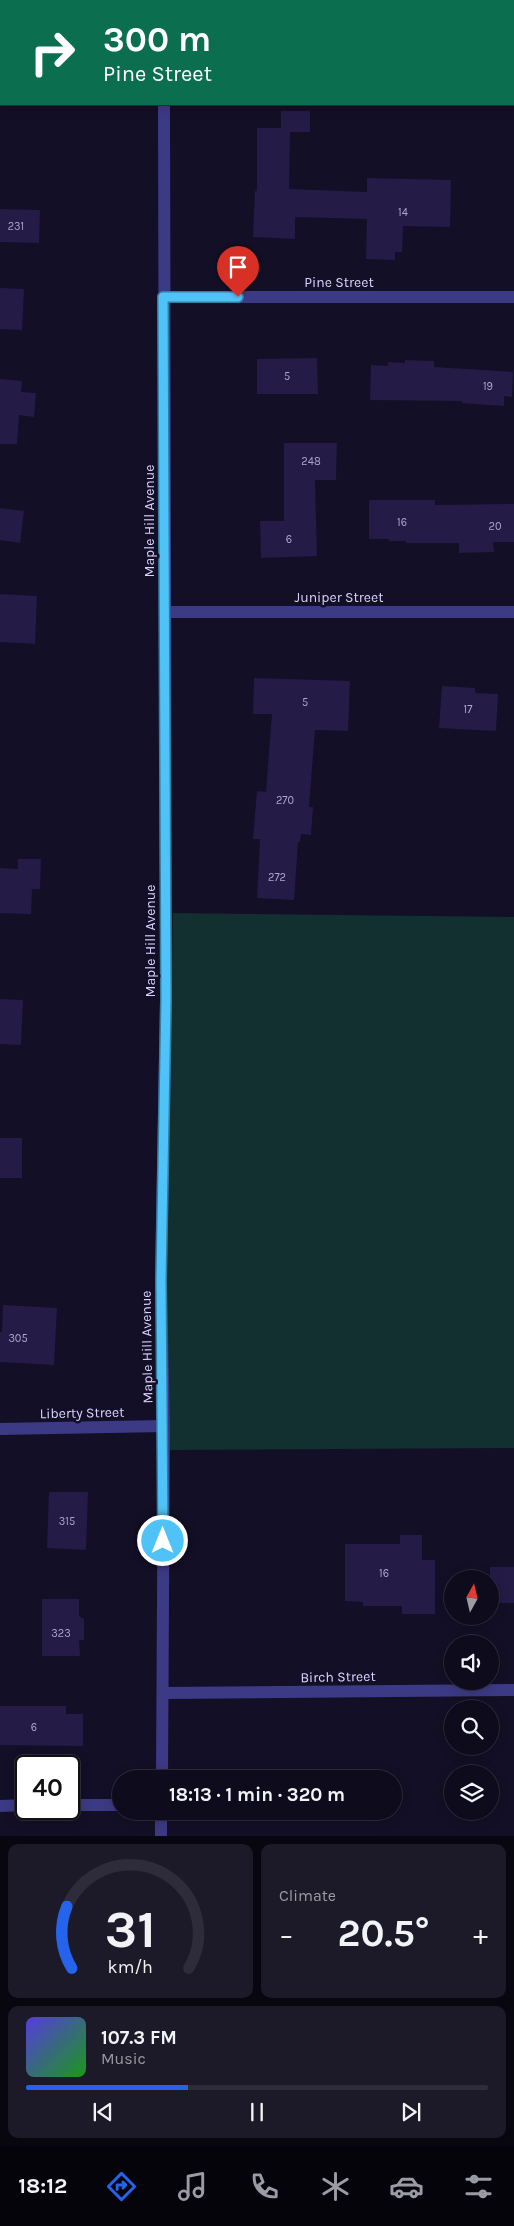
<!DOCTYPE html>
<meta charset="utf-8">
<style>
:root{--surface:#0e0b1c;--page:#1c1929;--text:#f1f3f6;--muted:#9b9ba3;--line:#2e2b3b;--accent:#2563eb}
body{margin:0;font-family:Karla,sans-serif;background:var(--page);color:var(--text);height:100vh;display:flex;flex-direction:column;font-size:19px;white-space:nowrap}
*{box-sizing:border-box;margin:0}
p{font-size:16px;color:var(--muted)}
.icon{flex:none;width:28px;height:28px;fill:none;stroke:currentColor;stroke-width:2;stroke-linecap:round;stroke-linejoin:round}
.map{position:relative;height:1836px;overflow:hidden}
.sheet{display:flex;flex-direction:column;gap:8px;padding:8px;background:#08060f;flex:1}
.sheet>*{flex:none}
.guide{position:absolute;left:0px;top:0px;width:515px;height:105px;box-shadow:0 2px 12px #0003,0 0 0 1px var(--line);background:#0b6e4f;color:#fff;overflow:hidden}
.needle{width:32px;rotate:8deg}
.controls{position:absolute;left:444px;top:1570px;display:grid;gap:10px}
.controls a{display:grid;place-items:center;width:55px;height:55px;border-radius:50%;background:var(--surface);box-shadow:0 2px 12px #0003,0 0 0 1px var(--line);font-size:25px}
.speed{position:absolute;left:15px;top:1755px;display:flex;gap:10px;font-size:25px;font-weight:700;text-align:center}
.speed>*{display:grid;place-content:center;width:65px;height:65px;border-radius:50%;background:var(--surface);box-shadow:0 2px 12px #0003,0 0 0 1px var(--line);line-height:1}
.speed .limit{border:2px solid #111;border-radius:8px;background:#fff;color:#111}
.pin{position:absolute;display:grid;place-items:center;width:42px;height:42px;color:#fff;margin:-51px -21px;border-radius:50% 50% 50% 0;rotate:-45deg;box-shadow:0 0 5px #0007}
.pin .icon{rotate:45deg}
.me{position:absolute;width:55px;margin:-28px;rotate:0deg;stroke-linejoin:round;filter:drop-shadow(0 0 4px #0008)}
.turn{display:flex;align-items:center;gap:18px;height:105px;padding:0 20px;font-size:22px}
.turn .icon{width:65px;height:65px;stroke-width:2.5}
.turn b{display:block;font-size:35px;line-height:42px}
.big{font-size:38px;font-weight:700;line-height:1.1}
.sheet .card{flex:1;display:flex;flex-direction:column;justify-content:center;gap:8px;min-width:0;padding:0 18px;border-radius:10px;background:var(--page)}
.sheet .dial{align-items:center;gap:0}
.dial svg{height:130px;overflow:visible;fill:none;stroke:var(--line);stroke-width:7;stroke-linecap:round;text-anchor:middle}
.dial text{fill:var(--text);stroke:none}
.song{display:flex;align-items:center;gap:15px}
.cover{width:60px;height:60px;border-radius:8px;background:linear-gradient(135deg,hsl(250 70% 55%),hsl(120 70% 35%))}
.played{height:5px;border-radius:2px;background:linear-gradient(90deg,var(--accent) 35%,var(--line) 35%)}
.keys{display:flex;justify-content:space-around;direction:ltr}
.heat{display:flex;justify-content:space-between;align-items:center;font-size:28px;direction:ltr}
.sheet .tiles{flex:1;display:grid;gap:8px;grid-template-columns:1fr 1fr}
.card:last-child{grid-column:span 2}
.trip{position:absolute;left:112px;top:1770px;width:290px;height:50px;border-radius:25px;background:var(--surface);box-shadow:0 2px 12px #0003,0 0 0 1px var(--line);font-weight:700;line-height:50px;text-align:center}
.tab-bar{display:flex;height:80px;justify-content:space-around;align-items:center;background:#06040b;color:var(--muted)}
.tab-bar .icon{width:35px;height:35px}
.tab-bar .active{color:var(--accent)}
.tab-bar b{font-size:22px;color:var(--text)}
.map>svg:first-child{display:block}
.green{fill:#12302f}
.building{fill:#241b47}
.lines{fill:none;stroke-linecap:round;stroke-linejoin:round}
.minor{stroke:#3d3a85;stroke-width:12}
.tertiary{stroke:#3d3a85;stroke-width:12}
.route-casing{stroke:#337fa1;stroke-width:12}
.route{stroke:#4fc3f7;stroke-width:9}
.labels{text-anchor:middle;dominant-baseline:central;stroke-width:5;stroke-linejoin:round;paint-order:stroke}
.number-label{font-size:11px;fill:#aca6d1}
.street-label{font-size:14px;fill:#d9d4ff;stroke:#130f26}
</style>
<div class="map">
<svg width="514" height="1836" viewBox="0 0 514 1836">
<rect width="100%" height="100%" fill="#130f26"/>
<path class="green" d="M 173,913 L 514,917 L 514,1448 L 163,1450 Z"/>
<g class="building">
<path d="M 281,111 L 310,111 L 310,132 L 290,132 L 289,189 L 367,192 L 367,178 L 451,180 L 450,227 L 403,226 L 402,252 L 395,252 L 395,260 L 366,259 L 367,219 L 295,217 L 295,239 L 253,237 L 255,191 L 257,191 L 257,128 L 281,128 Z"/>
<path d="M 0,209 L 40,210 L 39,243 L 0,242 Z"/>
<path d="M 0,288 L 24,289 L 22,330 L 0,329 Z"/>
<path d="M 317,358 L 318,394 L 257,394 L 257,359 Z"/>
<path d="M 405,360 L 434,361 L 434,367 L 513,372 L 512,397 L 504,396 L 504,406 L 462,403 L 462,401 L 370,400 L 371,365 L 388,366 L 388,362 L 405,363 Z"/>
<path d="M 0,379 L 22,381 L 21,392 L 36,393 L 34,417 L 19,415 L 17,444 L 0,444 Z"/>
<path d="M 284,443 L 337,443 L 336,480 L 315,480 L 317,556 L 261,558 L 260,521 L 284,521 Z"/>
<path d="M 369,500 L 435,500 L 435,505 L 514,504 L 514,542 L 493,542 L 494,552 L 459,553 L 459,543 L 406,543 L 406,541 L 389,541 L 389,539 L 369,539 Z"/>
<path d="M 0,508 L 24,511 L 20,543 L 0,540 Z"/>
<path d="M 0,594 L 37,596 L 35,644 L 0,642 Z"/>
<path d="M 254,678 L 350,681 L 348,731 L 315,730 L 309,807 L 313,807 L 311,835 L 301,834 L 300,842 L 298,842 L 294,900 L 257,898 L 260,839 L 253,839 L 257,791 L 266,792 L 272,714 L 253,714 Z"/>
<path d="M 442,686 L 475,688 L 475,693 L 498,694 L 496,731 L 439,728 Z"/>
<path d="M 18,859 L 41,859 L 40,889 L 32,889 L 31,914 L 0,913 L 0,868 L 18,869 Z"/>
<path d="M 0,999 L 23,1000 L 21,1045 L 0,1044 Z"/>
<rect x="0" y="1138" width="22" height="40"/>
<path d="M 3,1305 L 57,1308 L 54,1365 L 0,1362 L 0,1332 L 2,1332 Z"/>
<path d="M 49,1492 L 88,1492 L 86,1550 L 47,1548 Z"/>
<path d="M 400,1535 L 422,1535 L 422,1560 L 435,1560 L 435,1614 L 402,1614 L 402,1606 L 363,1606 L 363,1602 L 345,1601 L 345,1544 L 400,1544 Z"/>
<rect x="490" y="1567" width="24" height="36"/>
<path d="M 42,1599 L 79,1599 L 79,1616 L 84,1619 L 84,1640 L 79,1640 L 80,1656 L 42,1656 Z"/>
<path d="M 0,1706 L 66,1706 L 66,1714 L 83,1714 L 83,1746 L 0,1745 Z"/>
</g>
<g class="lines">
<g class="minor">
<path d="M 163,297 L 514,297"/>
<path d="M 165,612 L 514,612"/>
<path d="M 0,1429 L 164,1426"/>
<path d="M 163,1693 L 514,1690"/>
<path d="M 69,1805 L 121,1805"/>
<path d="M 0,1806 L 26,1805"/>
</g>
<g class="tertiary">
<path d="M 164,1 L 164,0"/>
<path d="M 162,1779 L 164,1426 L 161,1281 L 166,1000 L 164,104"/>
<path d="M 161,1811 L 161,1836"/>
</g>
</g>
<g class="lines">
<defs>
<path id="route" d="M 163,1541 L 161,1281 L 166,1000 L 163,297 L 238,297"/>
</defs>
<use href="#route" class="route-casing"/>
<use href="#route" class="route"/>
</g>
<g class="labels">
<g class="number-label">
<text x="403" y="212">14</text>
<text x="16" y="226">231</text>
<text x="287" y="376">5</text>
<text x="488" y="386">19</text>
<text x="311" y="461">248</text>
<text x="402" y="522">16</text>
<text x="495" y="526">20</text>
<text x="289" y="539">6</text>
<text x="305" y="702">5</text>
<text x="468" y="709">17</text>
<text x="285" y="800">270</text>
<text x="277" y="877">272</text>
<text x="18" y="1338">305</text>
<text x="67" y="1521">315</text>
<text x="384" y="1573">16</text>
<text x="61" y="1633">323</text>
<text x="34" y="1727">6</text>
</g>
<g class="street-label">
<text x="339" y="282">Pine Street</text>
<text transform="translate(149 521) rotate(-90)">Maple Hill Avenue</text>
<text x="339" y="597">Juniper Street</text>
<text transform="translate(150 941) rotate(-90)">Maple Hill Avenue</text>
<text transform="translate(147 1347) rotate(-91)">Maple Hill Avenue</text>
<text transform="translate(82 1413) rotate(-1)">Liberty Street</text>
<text transform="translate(338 1677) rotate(-1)">Birch Street</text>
</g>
</g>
</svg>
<div class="controls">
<a><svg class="needle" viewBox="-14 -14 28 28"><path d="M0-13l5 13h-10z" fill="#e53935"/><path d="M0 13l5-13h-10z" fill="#9b9ba3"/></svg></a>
<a><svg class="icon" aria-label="sound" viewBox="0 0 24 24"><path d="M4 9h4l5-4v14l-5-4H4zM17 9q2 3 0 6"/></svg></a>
<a><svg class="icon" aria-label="search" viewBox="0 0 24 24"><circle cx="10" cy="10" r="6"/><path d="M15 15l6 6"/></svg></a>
<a><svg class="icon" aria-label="layers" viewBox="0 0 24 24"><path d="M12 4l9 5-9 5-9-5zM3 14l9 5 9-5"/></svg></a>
</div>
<div class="speed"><div class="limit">40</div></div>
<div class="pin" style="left:238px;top:297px;background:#d93025"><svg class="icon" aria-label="arrive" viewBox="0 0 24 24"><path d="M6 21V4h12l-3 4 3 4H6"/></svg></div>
<svg class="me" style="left:163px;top:1541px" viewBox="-20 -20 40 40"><circle r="17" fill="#4fc3f7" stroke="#fff" stroke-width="3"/><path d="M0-11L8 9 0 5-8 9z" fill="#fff"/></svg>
<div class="trip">18:13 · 1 min · 320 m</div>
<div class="guide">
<div class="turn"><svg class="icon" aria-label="right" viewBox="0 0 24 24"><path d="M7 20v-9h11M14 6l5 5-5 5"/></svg><div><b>300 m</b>Pine Street</div></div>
</div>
</div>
<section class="sheet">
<div class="tiles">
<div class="card dial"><svg viewBox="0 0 100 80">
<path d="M14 69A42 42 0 1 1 86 69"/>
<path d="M14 69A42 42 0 0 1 11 31" stroke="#2563eb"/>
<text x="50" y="56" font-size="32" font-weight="700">31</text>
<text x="50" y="72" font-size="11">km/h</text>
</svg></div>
<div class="card"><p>Climate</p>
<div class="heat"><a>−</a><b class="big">20.5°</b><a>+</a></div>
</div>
<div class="card">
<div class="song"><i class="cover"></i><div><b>107.3 FM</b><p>Music</p></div></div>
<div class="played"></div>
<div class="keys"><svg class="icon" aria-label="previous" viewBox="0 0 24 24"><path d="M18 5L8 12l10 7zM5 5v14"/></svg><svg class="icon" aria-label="pause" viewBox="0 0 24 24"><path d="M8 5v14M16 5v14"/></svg><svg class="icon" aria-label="next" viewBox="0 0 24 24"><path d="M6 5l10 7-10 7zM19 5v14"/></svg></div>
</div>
</div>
</section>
<nav class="tab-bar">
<b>18:12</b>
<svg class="icon active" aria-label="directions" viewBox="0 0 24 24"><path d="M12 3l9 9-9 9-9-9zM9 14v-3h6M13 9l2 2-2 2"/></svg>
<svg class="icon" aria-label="music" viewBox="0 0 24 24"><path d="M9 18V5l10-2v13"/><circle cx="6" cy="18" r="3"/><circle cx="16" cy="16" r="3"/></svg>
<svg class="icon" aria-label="phone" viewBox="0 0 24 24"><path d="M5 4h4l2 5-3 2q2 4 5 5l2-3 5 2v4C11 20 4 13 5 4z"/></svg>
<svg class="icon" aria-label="climate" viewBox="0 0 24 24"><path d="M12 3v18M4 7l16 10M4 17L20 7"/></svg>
<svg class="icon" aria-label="car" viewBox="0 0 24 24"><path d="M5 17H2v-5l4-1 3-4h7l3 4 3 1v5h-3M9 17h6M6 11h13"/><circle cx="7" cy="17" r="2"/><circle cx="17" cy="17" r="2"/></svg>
<svg class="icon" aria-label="filters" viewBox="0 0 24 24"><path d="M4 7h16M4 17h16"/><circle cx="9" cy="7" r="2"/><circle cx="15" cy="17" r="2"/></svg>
</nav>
